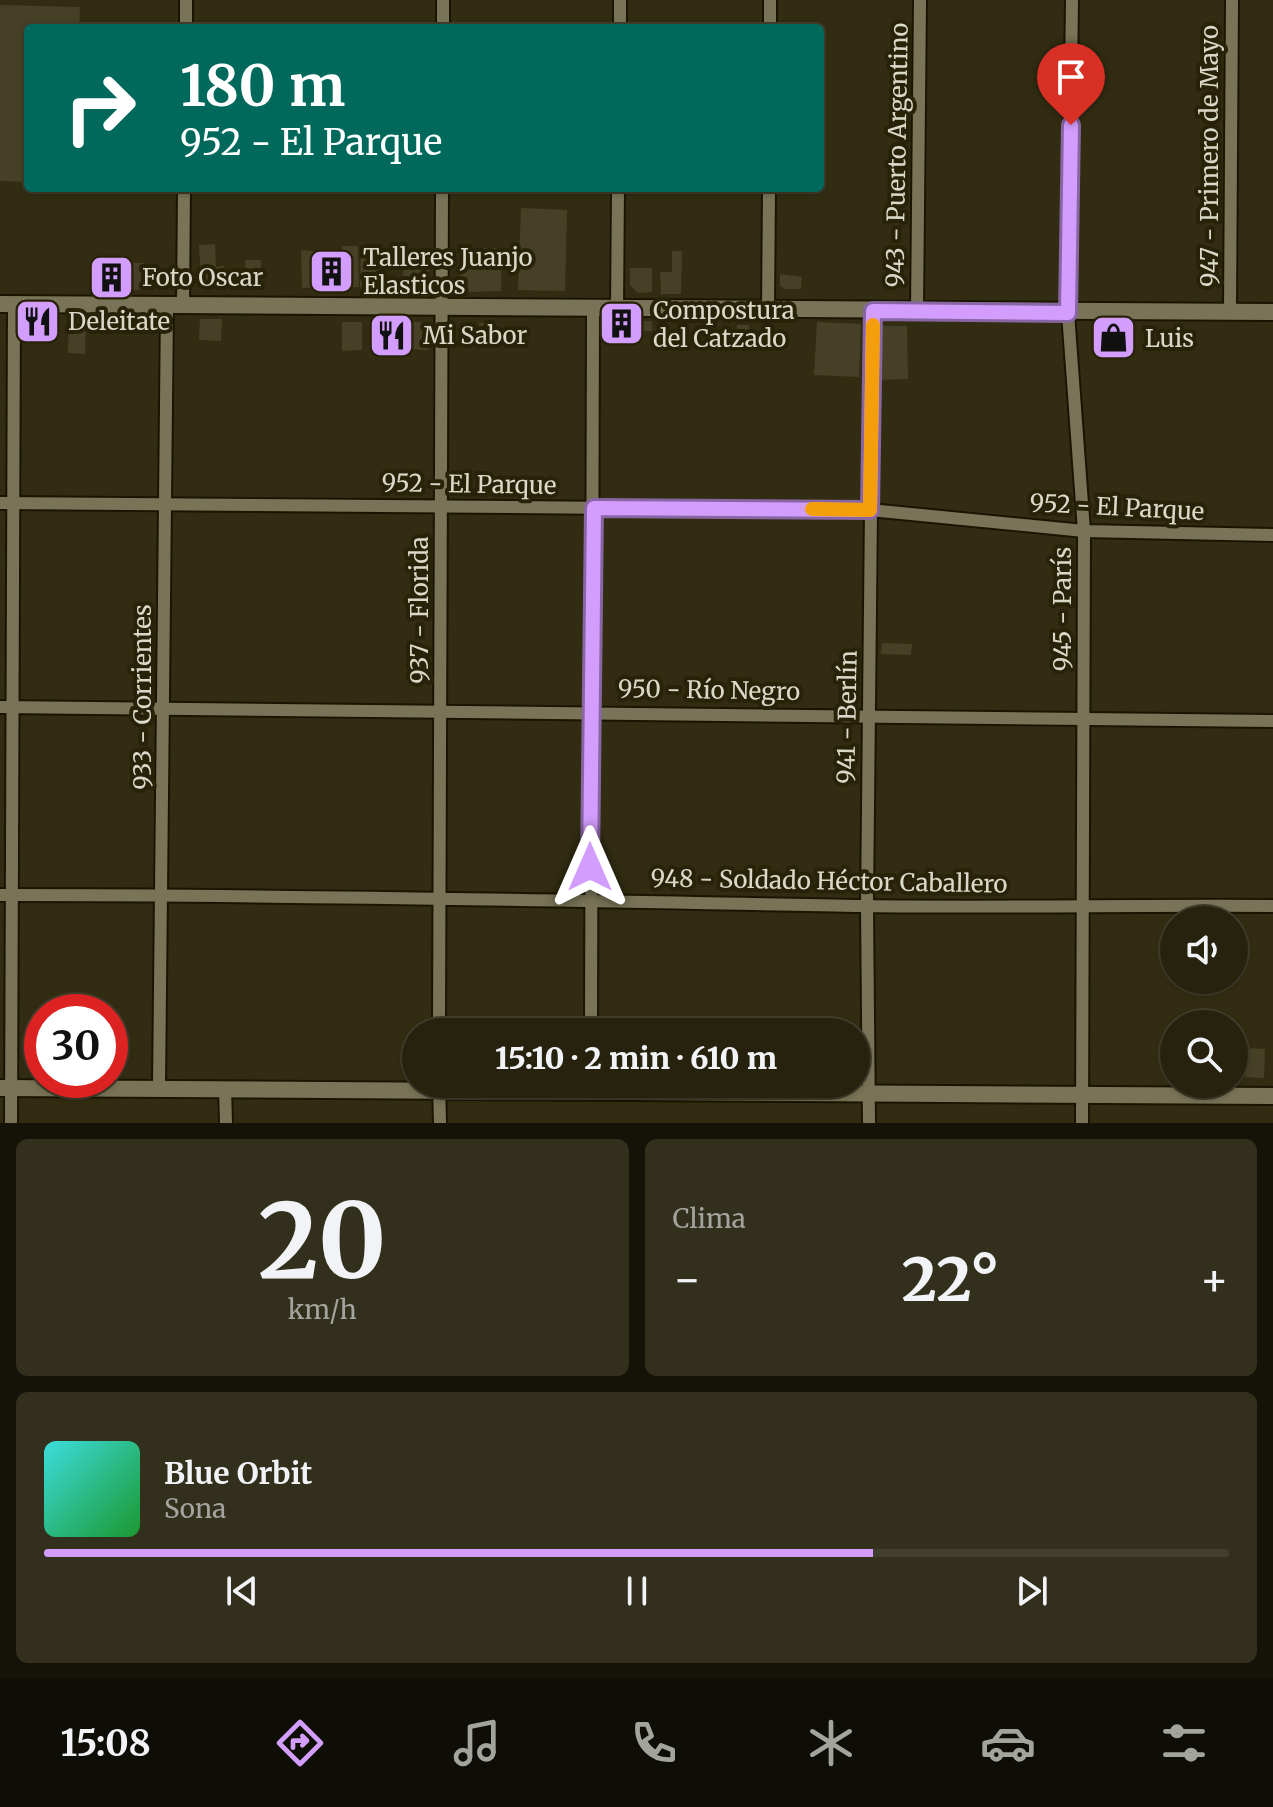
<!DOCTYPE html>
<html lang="es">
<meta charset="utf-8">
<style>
:root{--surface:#26220e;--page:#322f1c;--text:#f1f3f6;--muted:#a4a49e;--line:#423f2e;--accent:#d29dfd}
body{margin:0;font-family:Merriweather,serif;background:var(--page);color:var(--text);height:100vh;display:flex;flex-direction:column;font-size:30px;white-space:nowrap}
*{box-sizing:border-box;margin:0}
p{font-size:26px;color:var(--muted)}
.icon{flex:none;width:44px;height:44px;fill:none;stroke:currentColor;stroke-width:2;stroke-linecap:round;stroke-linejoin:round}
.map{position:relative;height:1123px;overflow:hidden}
.side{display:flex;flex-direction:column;gap:16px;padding:16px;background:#151308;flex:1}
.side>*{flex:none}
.hud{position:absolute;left:24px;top:24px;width:800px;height:168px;border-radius:8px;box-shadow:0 2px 6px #0004,0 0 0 2px var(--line);background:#00695c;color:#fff;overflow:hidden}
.tools{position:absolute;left:1160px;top:906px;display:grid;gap:16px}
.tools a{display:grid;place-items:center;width:88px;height:88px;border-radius:50%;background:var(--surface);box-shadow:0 2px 6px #0004,0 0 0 2px var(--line);font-size:40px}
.speed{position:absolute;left:24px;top:994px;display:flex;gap:16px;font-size:40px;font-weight:700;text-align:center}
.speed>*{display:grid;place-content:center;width:104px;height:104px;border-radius:50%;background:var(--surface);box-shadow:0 2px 6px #0004,0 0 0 2px var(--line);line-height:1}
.speed .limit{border:12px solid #d22;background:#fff;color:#111}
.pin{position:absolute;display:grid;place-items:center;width:68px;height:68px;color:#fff;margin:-82px -34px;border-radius:50% 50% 50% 0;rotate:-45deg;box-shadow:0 0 8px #0007}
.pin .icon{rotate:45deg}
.me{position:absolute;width:88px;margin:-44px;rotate:0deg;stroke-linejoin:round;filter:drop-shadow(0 0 6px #0008)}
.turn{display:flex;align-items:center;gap:28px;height:168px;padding:0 24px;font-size:36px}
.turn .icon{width:104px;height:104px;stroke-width:2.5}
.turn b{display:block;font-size:56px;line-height:68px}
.big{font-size:60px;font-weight:800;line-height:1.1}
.side .tile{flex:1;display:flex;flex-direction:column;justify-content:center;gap:12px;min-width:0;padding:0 28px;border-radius:12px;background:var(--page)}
.side .dial{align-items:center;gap:0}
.dial b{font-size:104px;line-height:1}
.song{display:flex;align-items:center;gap:24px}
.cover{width:96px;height:96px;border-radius:12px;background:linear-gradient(135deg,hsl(180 70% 55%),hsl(130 70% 35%))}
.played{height:8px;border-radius:4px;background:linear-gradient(90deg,var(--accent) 70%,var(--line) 70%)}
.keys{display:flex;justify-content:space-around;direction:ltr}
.heat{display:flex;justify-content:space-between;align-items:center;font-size:44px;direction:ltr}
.side .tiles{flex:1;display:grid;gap:16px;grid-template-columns:1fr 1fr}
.tile:last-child{grid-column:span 2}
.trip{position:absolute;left:402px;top:1018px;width:468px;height:80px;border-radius:40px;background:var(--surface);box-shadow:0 2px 6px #0004,0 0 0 2px var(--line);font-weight:800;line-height:80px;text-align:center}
.tabs{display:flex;height:128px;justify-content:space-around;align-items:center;background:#0f0e06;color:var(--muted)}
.tabs .icon{width:56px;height:56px}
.tabs .active{color:var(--accent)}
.tabs b{font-size:36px;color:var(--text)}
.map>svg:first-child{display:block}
.building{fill:#464126}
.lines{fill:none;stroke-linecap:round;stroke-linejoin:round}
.street-casing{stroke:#1a1500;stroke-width:16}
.secondary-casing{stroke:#1a1500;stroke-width:20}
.street{stroke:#797457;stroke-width:12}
.secondary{stroke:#797457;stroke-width:16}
.route-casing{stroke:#8866a4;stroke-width:20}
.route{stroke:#d29dfd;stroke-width:14}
.slow{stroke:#f59e0b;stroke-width:14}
.labels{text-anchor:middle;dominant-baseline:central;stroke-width:8;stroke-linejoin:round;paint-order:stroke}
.street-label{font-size:24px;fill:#dad8c8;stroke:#282308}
.poi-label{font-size:24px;fill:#dad8c8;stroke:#282308;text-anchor:start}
</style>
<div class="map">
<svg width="1273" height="1123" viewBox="0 0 1273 1123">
<rect width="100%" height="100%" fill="#322d12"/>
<g class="building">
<path d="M 0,5 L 80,7 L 79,28 L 28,28 L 28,182 L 0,181 Z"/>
<path d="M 521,208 L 567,210 L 565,291 L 518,290 Z"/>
<path d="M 215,244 L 216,267 L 224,266 L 224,283 L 209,284 L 201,278 L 199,245 Z"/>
<path d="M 361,244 L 380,244 L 379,287 L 360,287 Z"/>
<path d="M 342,246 L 358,246 L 359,287 L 302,288 L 301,250 L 342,254 Z"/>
<path d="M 484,248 L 502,248 L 501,291 L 468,292 L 460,285 L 460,261 L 484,261 Z"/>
<path d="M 672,251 L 682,251 L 681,294 L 661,294 L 660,272 L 672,272 Z"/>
<path d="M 404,257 L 430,259 L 428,282 L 420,289 L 402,288 Z"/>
<path d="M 245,260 L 261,260 L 261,286 L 246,286 Z"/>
<path d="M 123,262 L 144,263 L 143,290 L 100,289 L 101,266 L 122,266 Z"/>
<path d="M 630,268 L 652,268 L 652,292 L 638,293 L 630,285 Z"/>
<path d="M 780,274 L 802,277 L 801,289 L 785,289 L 780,286 Z"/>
<path d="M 39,319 L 41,340 L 27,342 L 25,327 L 30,320 Z"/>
<path d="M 69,319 L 86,319 L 85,354 L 68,353 Z"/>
<path d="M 200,319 L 222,319 L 221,341 L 199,340 Z"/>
<path d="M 614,320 L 633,321 L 633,336 L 608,335 L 606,328 Z"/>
<path d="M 388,321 L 422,322 L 430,330 L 428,350 L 387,348 Z"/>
<path d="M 642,321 L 652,321 L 652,331 L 641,331 Z"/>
<path d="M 342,322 L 362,322 L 362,350 L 342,351 Z"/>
<path d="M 493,322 L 493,338 L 480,339 L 479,323 Z"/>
<path d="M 817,322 L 861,324 L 859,377 L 814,375 Z"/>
<rect x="737" y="325" width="12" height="13"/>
<path d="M 881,326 L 907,326 L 908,379 L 882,380 Z"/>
<path d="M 882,643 L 912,644 L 911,655 L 881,654 Z"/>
<path d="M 1247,1048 L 1265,1049 L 1264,1078 L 1245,1077 Z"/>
</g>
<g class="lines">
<defs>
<g id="street">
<path d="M 1072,0 L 1068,313 L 1084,531 L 1082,1123"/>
<path d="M 186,28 L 186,0"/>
<path d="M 443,28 L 443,0"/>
<path d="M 620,28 L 620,0"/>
<path d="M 770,28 L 770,0"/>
<path d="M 183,307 L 184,188"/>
<path d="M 617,308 L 618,188"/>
<path d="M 768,310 L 769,188"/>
<path d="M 917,311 L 920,0"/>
<path d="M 1230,311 L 1232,0"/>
<path d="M 0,503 L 870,510 L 1084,531 L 1273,535"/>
<path d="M 0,707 L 1273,721"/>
<path d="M 0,895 C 288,895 576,901 864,906 C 1000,908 1137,905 1273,906"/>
<path d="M 439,1032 L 442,188"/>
<path d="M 591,1032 L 593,310"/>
<path d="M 439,1084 L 440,1123"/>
<path d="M 159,1087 L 167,307"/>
<path d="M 225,1088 L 226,1123"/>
<path d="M 11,1123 L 14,304"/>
<path d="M 869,1123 L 867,906 L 873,311"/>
</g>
<g id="secondary">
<path d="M 0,304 L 1273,312"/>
<path d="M 0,1088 L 1273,1096"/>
</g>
</defs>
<use href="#street" class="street-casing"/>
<use href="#secondary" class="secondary-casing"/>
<use href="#street" class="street"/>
<use href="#secondary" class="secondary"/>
</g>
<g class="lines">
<defs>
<path id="route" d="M 590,867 L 594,508 L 870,510 L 873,311 L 1068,313 L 1071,125"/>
</defs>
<use href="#route" class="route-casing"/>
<use href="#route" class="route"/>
<path class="slow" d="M 812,509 L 870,510 L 873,325"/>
</g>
<defs>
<symbol id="building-square" viewBox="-11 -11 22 22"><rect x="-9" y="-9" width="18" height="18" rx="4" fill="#d29dfd" stroke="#282308"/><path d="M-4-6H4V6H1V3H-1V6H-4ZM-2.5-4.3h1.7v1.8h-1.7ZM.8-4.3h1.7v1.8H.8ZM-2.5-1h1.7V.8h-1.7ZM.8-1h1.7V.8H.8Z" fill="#111"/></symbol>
<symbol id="restaurant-square" viewBox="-11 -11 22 22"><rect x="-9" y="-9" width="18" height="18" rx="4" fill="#d29dfd" stroke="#282308"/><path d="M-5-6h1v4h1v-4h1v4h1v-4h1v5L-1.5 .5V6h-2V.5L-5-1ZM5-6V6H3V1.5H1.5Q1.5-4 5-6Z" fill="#111"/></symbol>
<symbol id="shop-square" viewBox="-11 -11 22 22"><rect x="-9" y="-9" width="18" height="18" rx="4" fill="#d29dfd" stroke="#282308"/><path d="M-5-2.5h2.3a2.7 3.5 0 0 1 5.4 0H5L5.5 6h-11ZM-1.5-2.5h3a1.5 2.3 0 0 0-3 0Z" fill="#111"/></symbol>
</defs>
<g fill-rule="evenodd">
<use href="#building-square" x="306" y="246" width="51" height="51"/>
<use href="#building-square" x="86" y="252" width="51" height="51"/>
<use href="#restaurant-square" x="12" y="296" width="51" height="51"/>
<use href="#building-square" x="596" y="298" width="51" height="51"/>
<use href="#restaurant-square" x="366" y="310" width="51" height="51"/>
<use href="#shop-square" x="1088" y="312" width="51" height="51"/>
</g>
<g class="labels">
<g class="street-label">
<text transform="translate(897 155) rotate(-89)">943 - Puerto Argentino</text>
<text transform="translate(1209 156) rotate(-90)">947 - Primero de Mayo</text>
<text transform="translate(469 484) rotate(1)">952 - El Parque</text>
<text transform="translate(1117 507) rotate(3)">952 - El Parque</text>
<text transform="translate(1062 609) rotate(-90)">945 - París</text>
<text transform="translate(419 610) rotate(-90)">937 - Florida</text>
<text transform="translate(709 690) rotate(1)">950 - Río Negro</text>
<text transform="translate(142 697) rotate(-90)">933 - Corrientes</text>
<text transform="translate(847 717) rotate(-89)">941 - Berlín</text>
<text transform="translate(829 881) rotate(1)">948 - Soldado Héctor Caballero</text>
</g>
<g class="poi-label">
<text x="363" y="257">Talleres Juanjo<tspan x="363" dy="28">Elasticos</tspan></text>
<text x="142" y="277">Foto Oscar</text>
<text x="653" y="310">Compostura<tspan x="653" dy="28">del Catzado</tspan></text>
<text x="68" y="321">Deleitate</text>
<text x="423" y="335">Mi Sabor</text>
<text x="1145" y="338">Luis</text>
</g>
</g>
</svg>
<div class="tools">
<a><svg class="icon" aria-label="sound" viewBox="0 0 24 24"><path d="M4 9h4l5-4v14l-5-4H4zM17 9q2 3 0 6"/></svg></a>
<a><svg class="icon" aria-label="search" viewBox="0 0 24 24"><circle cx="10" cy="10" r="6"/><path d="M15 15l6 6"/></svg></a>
</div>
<div class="speed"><div class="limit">30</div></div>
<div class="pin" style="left:1071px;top:125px;background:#d93025"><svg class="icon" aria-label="arrive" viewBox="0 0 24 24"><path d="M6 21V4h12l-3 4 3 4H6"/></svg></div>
<svg class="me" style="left:590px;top:867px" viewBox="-20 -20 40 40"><path d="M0-17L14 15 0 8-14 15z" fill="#d29dfd" stroke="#fff" stroke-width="4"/></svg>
<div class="trip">15:10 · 2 min · 610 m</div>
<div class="hud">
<div class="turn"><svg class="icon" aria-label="right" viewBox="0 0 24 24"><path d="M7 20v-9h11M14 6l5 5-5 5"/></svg><div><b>180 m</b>952 - El Parque</div></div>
</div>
</div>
<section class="side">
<div class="tiles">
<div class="tile dial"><b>20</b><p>km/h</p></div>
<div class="tile"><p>Clima</p>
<div class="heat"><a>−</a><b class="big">22°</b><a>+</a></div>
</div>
<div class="tile">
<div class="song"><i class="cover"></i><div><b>Blue Orbit</b><p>Sona</p></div></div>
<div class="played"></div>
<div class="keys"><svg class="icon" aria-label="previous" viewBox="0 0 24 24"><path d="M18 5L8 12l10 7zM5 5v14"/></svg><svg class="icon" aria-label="pause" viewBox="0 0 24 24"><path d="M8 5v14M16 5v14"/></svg><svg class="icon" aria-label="next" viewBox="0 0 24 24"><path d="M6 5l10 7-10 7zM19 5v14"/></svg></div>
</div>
</div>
</section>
<nav class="tabs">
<b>15:08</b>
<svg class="icon active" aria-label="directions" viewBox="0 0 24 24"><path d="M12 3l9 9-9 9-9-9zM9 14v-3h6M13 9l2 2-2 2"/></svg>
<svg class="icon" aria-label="music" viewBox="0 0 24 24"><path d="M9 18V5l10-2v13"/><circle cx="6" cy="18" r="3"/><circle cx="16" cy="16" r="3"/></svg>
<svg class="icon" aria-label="phone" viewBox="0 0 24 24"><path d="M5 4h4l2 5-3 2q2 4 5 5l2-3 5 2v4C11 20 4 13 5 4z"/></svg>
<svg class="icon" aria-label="climate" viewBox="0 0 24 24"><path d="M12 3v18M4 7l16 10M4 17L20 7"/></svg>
<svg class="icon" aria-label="car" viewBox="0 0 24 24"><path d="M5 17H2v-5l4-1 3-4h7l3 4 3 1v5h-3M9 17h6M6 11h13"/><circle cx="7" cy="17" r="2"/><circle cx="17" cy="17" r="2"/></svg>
<svg class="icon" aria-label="filters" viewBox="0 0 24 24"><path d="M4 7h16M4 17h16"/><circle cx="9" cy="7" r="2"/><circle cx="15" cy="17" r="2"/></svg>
</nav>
